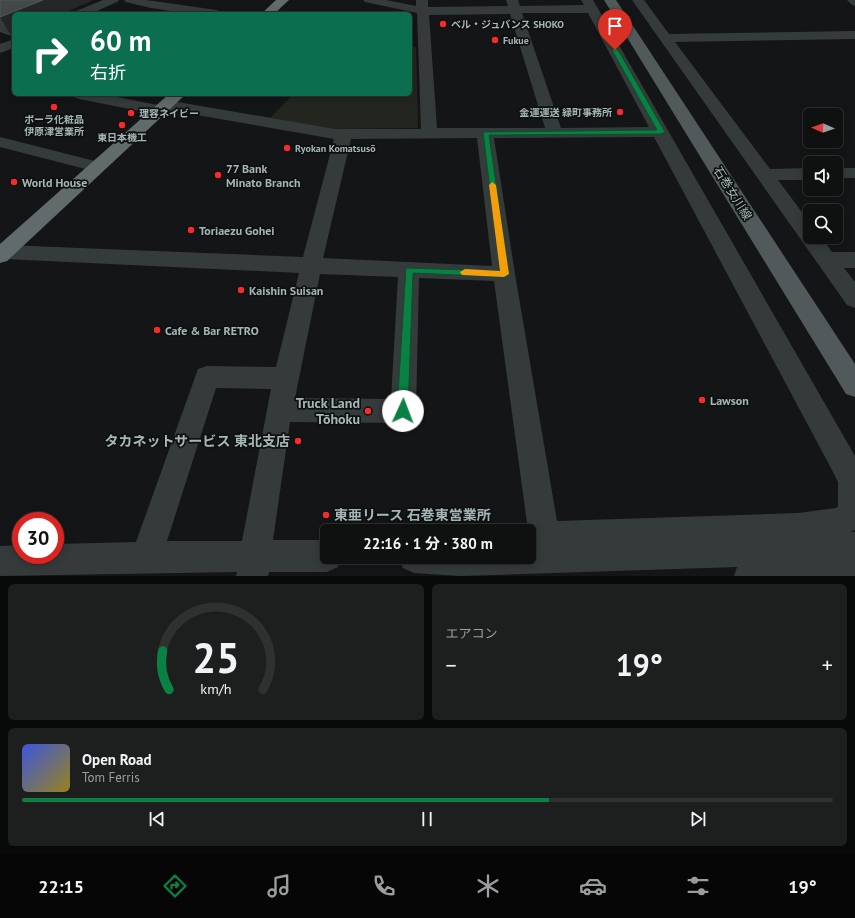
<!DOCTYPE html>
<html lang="ja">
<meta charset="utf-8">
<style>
:root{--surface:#0f1010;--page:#1d1e1e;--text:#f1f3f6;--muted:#9b9d9f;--line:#2f3030;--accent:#0b8043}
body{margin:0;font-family:"PT Sans","Noto Sans JP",sans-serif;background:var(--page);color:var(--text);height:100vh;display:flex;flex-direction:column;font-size:15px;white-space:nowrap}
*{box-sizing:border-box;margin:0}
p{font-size:13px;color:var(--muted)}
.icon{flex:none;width:22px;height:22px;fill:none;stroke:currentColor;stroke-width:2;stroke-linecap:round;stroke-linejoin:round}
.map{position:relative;height:576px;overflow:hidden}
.side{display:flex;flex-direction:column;gap:8px;padding:8px;background:#080909;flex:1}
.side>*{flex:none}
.banner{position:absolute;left:12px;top:12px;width:400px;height:84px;border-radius:6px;box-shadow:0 2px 10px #0003,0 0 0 1px var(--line);background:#0b6e4f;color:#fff;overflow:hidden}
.needle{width:26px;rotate:272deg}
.controls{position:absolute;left:803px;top:108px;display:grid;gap:8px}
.controls a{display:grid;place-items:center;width:40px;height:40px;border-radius:6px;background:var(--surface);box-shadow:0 2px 10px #0003,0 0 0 1px var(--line);font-size:20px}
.speed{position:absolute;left:12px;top:512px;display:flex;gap:8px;font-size:20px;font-weight:700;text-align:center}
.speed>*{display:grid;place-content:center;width:52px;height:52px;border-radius:50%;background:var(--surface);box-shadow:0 2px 10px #0003,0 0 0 1px var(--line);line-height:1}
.speed .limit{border:6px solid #d22;background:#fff;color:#111}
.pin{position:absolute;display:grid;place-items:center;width:34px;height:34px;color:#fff;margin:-41px -17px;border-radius:50% 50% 50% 0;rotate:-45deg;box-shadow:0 0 4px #0007}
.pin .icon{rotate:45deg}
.me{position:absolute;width:44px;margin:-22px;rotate:2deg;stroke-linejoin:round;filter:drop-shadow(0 0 3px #0008)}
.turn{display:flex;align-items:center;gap:14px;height:84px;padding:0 12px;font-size:18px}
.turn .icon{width:52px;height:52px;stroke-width:2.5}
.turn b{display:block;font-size:28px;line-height:34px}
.big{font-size:30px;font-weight:700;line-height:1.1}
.side .widget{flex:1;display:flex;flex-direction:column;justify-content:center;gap:6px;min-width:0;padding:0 14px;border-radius:6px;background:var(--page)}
.side .dial{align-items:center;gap:0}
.dial svg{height:104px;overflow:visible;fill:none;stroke:var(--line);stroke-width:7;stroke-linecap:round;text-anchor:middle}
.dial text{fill:var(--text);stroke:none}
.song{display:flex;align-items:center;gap:12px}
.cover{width:48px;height:48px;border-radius:6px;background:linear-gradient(135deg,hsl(230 70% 55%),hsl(50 70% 35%))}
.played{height:4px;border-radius:2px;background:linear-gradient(90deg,var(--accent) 65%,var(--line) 65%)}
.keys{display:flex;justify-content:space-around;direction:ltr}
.heat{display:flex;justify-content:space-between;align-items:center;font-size:22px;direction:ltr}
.side .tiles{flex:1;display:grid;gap:8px;grid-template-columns:1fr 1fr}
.widget:last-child{grid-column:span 2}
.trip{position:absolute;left:320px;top:524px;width:216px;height:40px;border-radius:6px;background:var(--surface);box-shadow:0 2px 10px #0003,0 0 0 1px var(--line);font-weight:700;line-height:40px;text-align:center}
.tabs{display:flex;height:64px;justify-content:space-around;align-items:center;background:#060606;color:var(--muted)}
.tabs .icon{width:28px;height:28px}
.tabs .current{color:var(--accent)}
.tabs b{font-size:18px;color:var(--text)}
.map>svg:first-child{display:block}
.green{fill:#22261e}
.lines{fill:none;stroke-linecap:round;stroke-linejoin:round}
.minor{fill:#353a3b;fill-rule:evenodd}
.major{fill:#51595a;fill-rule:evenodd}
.highway{fill:#616b6c;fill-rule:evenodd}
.wall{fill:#373a3b}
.shaded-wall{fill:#242627}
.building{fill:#434848;stroke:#52595a}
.route{fill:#0b8043;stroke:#07532c}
.slow{fill:#f59e0b}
.poi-dot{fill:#f62c2c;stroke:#0f1011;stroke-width:1.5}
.labels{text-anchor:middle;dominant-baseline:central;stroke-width:3.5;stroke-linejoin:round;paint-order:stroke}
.far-poi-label{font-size:10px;font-weight:bold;fill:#a5b6b6;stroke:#0f1011;text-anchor:start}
.poi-label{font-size:12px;font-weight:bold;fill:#a5b6b6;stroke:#0f1011;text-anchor:start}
.street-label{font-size:12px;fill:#a5b6b6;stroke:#0f1011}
.near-poi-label{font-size:14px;font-weight:bold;fill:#a5b6b6;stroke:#0f1011;text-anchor:end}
</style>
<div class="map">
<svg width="855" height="576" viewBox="0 0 855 576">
<rect width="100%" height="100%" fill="#141516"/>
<path class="green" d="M 410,47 L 416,47 L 418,128 L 323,129 L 270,118 L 293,94 L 410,94 Z"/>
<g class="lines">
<g class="minor">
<path d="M 103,0 L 119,0 L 117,2 L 90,14 L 74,14 L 76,11 Z"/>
<path d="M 124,0 L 146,0 L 217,10 L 223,14 C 190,14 158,11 126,2 Z"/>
<path d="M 363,0 L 386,0 L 416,6 L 416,0 L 428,0 L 428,7 L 508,6 L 506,0 L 518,0 L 520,6 L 584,5 L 581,0 L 593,0 L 855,456 L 855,530 L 850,532 L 855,532 L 855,576 L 734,576 L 737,567 L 460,576 L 414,573 L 403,568 L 398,557 L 529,557 L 529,531 L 516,531 L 518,526 L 527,523 L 494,281 L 419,278 L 416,411 L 412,419 L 403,423 L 290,422 L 273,540 L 327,540 L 327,557 L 342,557 L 338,567 L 327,572 L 269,572 L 268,576 L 236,576 L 237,572 L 0,576 L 0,546 L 21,545 L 21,555 L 55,555 L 55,544 L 136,542 L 198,369 L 207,366 L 276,367 L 299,273 L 5,259 L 0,258 L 0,246 L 5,245 L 303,257 L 334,139 L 168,110 L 166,113 L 160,115 L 79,99 L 74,97 L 71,94 L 102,94 L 158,105 L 161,102 L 166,100 L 335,129 L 421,129 L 417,13 L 365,2 ZM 522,13 L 588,13 L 649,127 L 561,128 ZM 510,14 L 545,128 L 437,128 L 429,15 ZM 654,137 L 832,470 L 838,482 L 838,506 L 836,508 L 798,513 L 557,521 L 515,274 L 494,138 ZM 477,138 L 492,266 L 323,258 L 351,139 ZM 320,274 L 398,277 L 391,399 L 295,398 ZM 216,388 L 271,389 L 242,541 L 167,541 Z"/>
<path d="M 632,0 L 644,0 L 669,34 L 855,31 L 855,39 L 675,42 L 770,169 L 810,168 L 810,180 L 778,180 L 810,223 L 810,237 L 821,237 L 832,252 L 855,252 L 855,268 L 844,268 L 855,282 L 855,308 L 847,305 Z"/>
<path d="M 847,0 L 855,0 L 855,6 L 851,4 Z"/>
<path d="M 14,39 L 14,48 L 0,53 L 0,44 Z"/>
<path d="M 0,137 L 103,163 L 106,167 L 103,171 L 97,172 L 0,147 Z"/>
<rect x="836" y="168" width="19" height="10"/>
</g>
<path class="major" d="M 604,0 L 616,0 L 855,364 L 855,397 L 846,394 Z"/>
<g class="highway">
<path d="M 276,0 L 289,0 L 274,14 L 261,14 Z"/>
<path d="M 169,94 L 186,94 L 7,261 L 0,263 L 0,244 Z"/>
</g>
</g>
<path class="wall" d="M 0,0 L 93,0 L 61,14 L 14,14 L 14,34 L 11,36 L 0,32 Z"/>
<path class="shaded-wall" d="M 43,0 L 93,0 L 61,14 L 14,14 L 14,34 L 11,36 L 0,17 Z"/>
<path class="building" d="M 0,0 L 43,0 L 0,17 Z"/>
<path class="route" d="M 615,48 L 618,50 L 665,132 L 661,134 L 489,135 L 509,274 L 504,277 L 413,273 L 408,411 L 407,415 L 403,416 L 399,415 L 397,411 L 406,268 L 500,271 L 483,132 L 657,130 L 612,50 Z"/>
<path class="slow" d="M 492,182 L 496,185 L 509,274 L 504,277 L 462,275 L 460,272 L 465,269 L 500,271 L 489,185 Z"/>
<g class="poi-dot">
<circle cx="443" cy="24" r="4"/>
<circle cx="495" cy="40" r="4"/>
<circle cx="54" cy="107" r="4"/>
<circle cx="620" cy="112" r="4"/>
<circle cx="131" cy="113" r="4"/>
<circle cx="122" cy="125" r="4"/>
<circle cx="287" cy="148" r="4"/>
<circle cx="218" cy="175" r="4"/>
<circle cx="14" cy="182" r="4"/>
<circle cx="191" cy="230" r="4"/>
<circle cx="241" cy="290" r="4"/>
<circle cx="157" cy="330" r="4"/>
<circle cx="702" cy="400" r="4"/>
<circle cx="368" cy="411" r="4"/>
<circle cx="298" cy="441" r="4"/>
<circle cx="326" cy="515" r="4"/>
</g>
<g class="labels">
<g class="far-poi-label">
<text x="451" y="24">ベル・ジュバンス SHOKO</text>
<text x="503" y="40">Fukue</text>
<text x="612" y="112" text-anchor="end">金運運送 緑町事務所</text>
<text x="139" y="113">理容ネイビー</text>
<text x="54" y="119" text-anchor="middle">ポーラ化粧品<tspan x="54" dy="12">伊原津営業所</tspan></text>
<text x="122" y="137" text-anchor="middle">東日本機工</text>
<text x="295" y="148">Ryokan Komatsusō</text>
</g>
<g class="poi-label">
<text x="226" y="168">77 Bank<tspan x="226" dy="14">Minato Branch</tspan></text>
<text x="22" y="182">World House</text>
<text x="199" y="230">Toriaezu Gohei</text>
<text x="249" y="290">Kaishin Suisan</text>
<text x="165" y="330">Cafe &amp; Bar RETRO</text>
<text x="710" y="400">Lawson</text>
</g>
<g class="street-label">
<text transform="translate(733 193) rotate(58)">石巻女川線</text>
</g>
<g class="near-poi-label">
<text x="360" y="403">Truck Land<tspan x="360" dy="16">Tōhoku</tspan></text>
<text x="290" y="441">タカネットサービス 東北支店</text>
<text x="334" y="515" text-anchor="start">東亜リース 石巻東営業所</text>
</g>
</g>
</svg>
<div class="controls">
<a><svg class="needle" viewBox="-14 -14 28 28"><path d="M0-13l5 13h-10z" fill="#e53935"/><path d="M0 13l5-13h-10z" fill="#9b9d9f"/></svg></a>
<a><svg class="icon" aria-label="sound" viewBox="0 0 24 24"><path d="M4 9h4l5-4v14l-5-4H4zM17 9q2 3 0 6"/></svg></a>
<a><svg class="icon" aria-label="search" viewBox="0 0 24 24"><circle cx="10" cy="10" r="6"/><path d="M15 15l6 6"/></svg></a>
</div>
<div class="speed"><div class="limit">30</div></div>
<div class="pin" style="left:615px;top:50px;background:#d93025"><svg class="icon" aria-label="arrive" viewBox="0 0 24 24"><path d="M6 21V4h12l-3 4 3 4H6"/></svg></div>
<svg class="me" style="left:403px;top:411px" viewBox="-20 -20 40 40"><circle r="19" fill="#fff"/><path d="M0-13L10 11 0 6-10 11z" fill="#0b8043"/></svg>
<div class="trip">22:16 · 1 分 · 380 m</div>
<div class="banner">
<div class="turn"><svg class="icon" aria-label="right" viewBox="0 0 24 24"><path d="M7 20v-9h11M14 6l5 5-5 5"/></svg><div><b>60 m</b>右折</div></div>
</div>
</div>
<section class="side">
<div class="tiles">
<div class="widget dial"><svg viewBox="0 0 100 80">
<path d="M14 69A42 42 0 1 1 86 69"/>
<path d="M14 69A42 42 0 0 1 9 39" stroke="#0b8043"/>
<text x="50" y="56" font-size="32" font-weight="700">25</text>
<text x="50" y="72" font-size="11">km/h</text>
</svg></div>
<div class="widget"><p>エアコン</p>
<div class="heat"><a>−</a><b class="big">19°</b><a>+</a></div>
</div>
<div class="widget">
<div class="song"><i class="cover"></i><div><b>Open Road</b><p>Tom Ferris</p></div></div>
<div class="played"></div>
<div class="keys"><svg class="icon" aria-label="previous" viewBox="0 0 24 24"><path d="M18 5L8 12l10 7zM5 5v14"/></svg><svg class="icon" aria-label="pause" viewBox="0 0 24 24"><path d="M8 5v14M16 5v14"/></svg><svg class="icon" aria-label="next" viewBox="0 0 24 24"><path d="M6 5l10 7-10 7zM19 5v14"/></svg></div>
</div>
</div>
</section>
<nav class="tabs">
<b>22:15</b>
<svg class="icon current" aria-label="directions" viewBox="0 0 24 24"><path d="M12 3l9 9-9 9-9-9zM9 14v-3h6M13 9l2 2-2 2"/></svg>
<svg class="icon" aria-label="music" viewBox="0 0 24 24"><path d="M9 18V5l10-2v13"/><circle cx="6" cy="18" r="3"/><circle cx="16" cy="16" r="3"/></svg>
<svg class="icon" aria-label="phone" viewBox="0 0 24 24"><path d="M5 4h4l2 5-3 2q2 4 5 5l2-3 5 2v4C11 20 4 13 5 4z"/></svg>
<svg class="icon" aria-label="climate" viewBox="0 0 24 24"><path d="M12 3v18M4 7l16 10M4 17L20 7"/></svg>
<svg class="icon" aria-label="car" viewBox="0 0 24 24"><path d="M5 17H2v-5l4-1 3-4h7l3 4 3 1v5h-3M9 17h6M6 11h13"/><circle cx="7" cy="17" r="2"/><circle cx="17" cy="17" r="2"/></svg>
<svg class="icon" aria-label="filters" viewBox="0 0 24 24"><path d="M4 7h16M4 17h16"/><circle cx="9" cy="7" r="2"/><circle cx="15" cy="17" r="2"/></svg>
<b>19°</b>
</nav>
